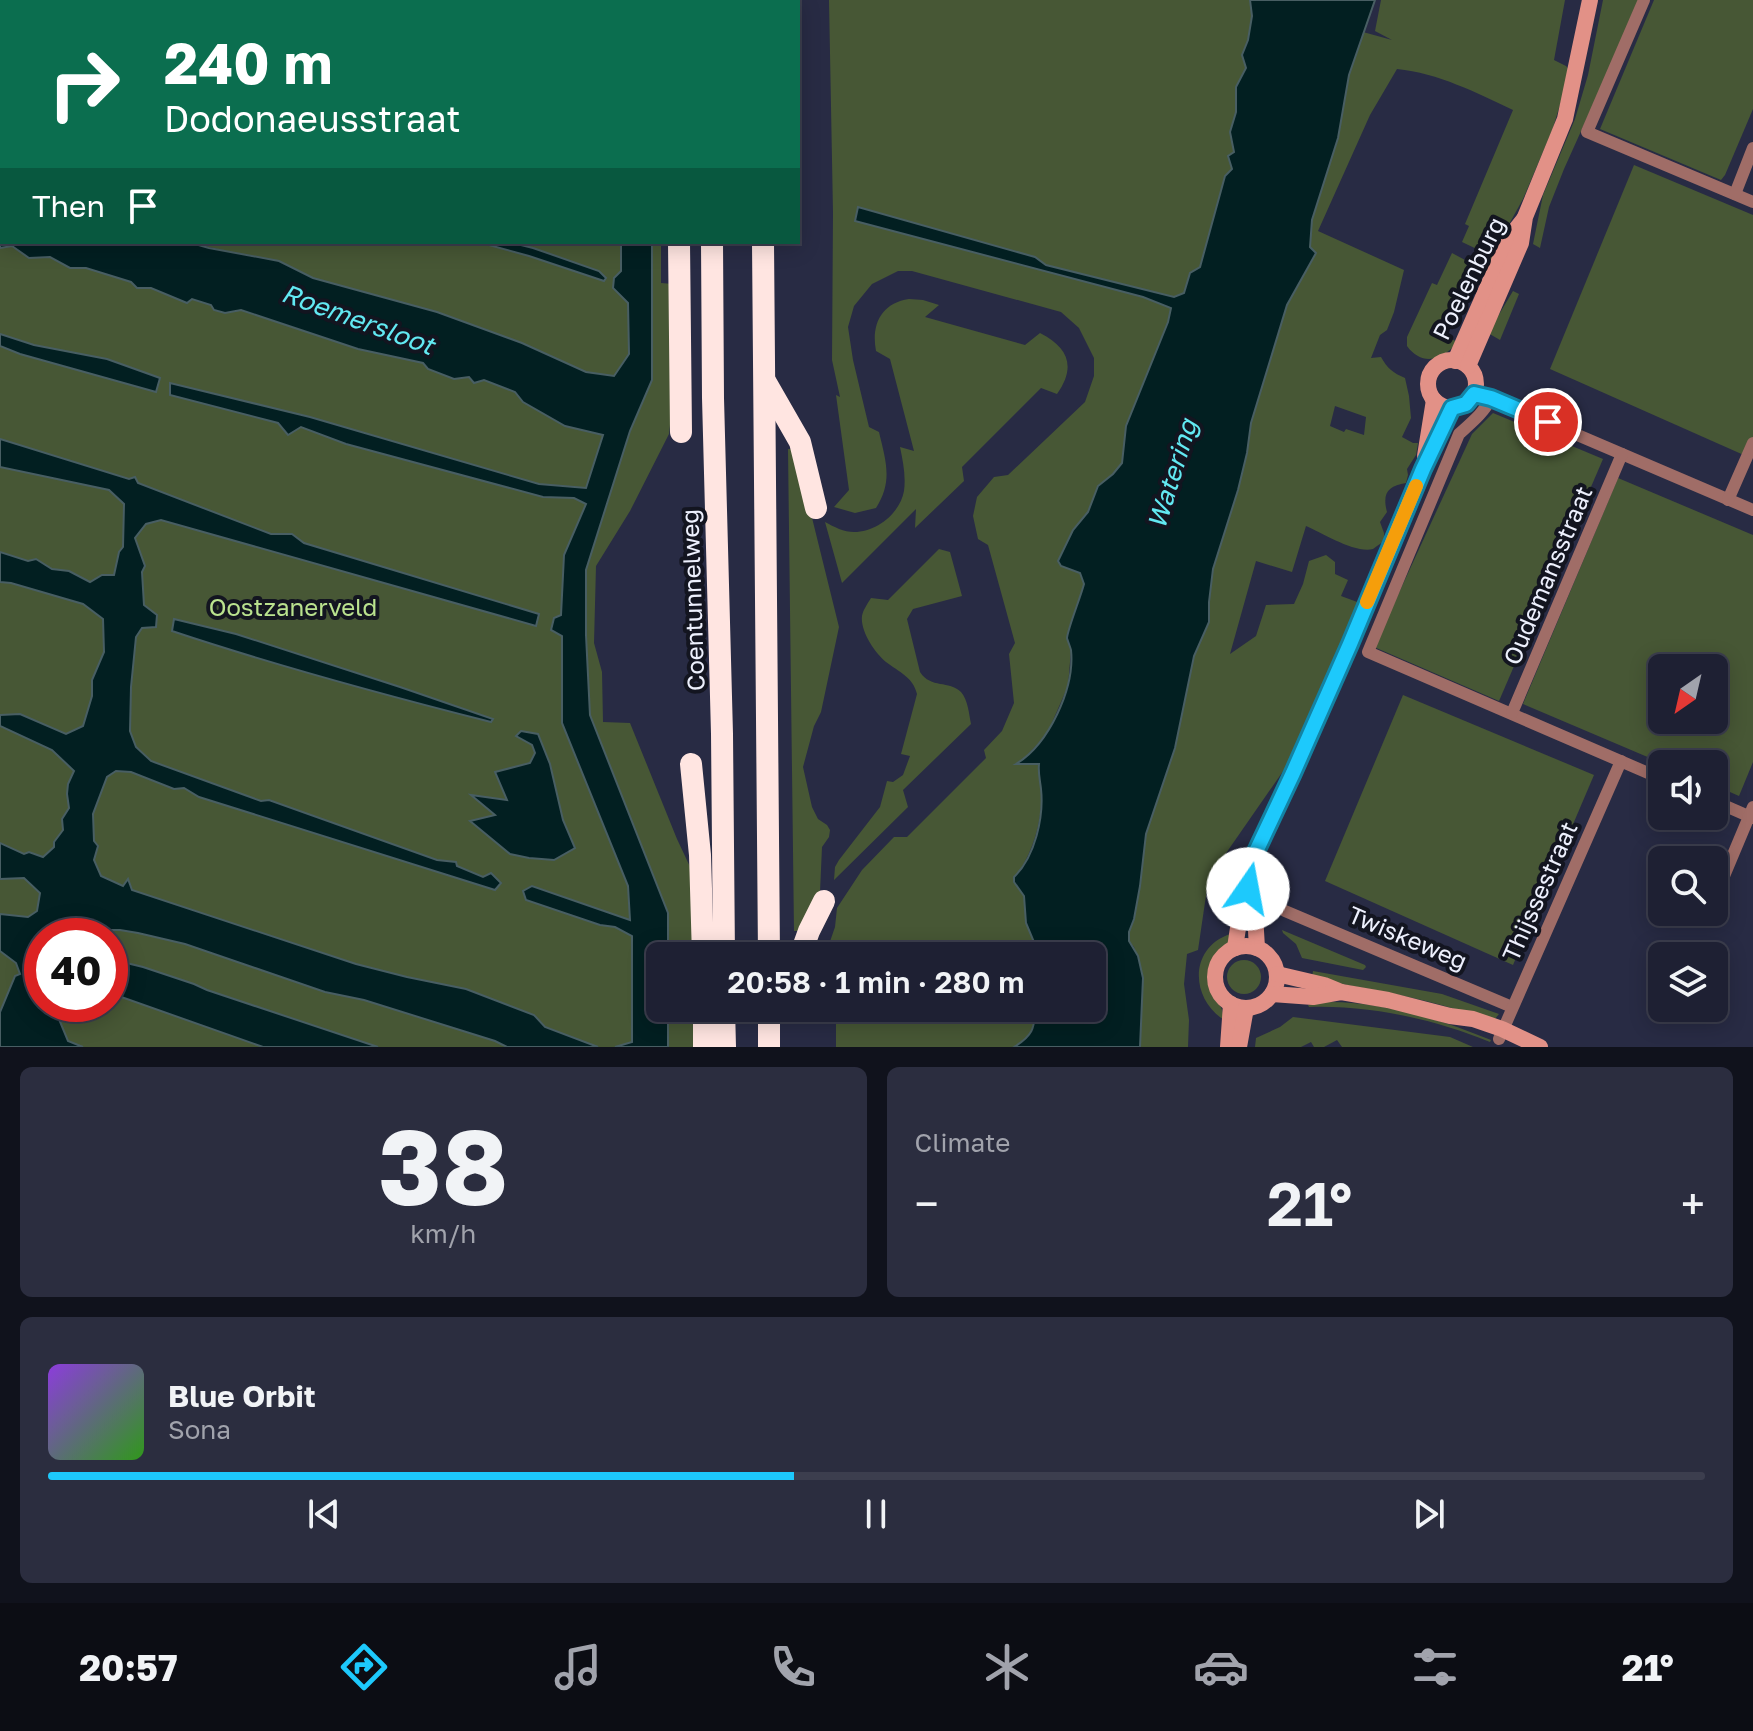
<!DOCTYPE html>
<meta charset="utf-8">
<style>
:root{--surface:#1e2033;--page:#2b2d3f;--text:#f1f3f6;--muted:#a1a3ac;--line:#3c3e4e;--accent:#1dc9fc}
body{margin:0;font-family:"Golos Text",sans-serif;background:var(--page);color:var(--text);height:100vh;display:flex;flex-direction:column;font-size:30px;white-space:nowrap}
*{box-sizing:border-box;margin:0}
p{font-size:26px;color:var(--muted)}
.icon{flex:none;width:44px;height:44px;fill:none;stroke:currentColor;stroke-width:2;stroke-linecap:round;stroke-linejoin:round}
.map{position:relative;height:1047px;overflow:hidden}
.drawer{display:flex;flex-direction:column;gap:20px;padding:20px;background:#10121c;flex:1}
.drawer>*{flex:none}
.banner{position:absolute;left:0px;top:0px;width:800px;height:244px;box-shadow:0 4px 20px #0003,0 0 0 2px var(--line);background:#0b6e4f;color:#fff;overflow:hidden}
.needle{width:52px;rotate:214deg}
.controls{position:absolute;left:1648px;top:654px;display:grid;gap:16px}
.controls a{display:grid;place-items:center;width:80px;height:80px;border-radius:12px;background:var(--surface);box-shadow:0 4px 20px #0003,0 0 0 2px var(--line);font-size:40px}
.speed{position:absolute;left:24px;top:918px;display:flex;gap:16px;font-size:40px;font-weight:700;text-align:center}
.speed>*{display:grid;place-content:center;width:104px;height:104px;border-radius:50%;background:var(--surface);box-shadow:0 4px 20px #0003,0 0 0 2px var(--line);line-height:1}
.speed .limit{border:12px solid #d22;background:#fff;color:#111}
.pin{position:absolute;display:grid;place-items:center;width:68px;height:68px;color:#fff;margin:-34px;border:4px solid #fff;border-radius:50%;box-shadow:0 2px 8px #0007}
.me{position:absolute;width:88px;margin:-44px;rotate:12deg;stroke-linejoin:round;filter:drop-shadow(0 0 6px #0008)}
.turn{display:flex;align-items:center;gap:28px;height:168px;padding:0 32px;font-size:36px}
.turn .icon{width:104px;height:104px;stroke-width:2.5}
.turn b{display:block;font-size:56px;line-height:68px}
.then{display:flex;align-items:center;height:76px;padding:0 32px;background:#0003;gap:16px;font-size:30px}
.big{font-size:60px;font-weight:600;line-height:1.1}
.drawer .widget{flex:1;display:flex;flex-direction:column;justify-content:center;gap:12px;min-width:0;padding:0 28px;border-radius:12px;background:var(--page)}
.drawer .dial{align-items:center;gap:0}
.dial b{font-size:104px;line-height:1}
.song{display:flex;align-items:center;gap:24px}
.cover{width:96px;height:96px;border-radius:12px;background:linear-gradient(135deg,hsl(270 70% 55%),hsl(110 70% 35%))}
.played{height:8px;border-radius:4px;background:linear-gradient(90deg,var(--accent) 45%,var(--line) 45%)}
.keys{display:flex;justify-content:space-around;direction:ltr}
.heat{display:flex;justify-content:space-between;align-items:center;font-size:44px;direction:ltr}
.drawer .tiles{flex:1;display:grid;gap:20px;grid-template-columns:1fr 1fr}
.widget:last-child{grid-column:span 2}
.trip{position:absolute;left:646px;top:942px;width:460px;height:80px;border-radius:12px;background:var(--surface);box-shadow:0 4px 20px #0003,0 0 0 2px var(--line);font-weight:600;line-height:80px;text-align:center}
.dock{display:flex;height:128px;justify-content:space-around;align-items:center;background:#0c0d14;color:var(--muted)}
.dock .icon{width:56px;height:56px}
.dock .on{color:var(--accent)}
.dock b{font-size:36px;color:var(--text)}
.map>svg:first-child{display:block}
.green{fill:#475735;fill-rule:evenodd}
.water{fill:#021f21;stroke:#485e63;stroke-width:2}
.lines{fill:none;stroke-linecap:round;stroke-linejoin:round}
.street{stroke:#a06d67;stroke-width:12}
.secondary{stroke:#e29187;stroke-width:16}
.highway{stroke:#ffe5e1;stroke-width:22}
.route-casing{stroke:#1383a4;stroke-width:20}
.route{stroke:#1dc9fc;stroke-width:14}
.slow{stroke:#f59e0b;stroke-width:14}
.labels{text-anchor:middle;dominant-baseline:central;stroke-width:8;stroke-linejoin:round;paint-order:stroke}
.street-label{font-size:24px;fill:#edf0fd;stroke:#131520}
.park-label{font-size:24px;fill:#bae28e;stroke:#131520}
.water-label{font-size:26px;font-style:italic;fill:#62e9f2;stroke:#131520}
</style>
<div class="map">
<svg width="1753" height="1047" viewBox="0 0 1753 1047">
<rect width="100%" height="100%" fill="#282b44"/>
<g class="green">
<path d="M 73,0 L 604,0 L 604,2 L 80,2 Z"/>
<path d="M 829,0 L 1250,0 L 1252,16 L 1248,40 L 1242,55 L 1246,68 L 1236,87 L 1236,112 L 1230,132 L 1234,153 L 1228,157 L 1232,169 L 1225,176 L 1200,268 L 1190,273 L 1184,293 L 1174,297 L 1045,265 L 1035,257 L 858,207 L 856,221 L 1143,297 L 1171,307 L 1168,322 L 1126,426 L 1122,463 L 1113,474 L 1098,486 L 1088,512 L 1073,530 L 1059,561 L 1061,566 L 1080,573 L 1084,584 L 1067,638 L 1071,650 L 1068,686 L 1047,734 L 1019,764 L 1039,764 C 1038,773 1040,781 1041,790 C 1043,819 1034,848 1019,872 L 1026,911 L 1026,923 L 1034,942 L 1037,956 L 825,956 L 835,927 L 837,908 L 862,870 L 894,837 L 907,837 L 986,758 L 984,750 L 1002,731 L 1014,703 L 1009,654 L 1015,643 L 988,545 L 978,539 L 973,516 L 977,497 L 994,477 L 1008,475 L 1085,402 L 1094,376 L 1094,358 L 1079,328 L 1061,312 L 912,271 L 898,271 L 872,284 L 854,306 L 848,327 L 853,360 L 869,427 L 879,432 C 886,462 893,481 876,508 L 855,513 L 834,507 L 849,490 L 836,395 L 840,397 L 832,360 L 833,213 Z"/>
<path d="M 1381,0 L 1565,0 L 1554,60 L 1566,66 L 1570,71 L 1553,128 L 1523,199 L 1508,226 L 1487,273 L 1481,270 L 1493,240 L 1489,236 L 1483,252 L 1462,242 L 1469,226 L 1465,224 L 1513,110 C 1477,93 1438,73 1397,69 L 1370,115 L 1318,231 L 1404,270 L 1394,312 L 1387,330 L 1380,335 L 1371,358 L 1381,357 C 1387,368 1393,373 1405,378 L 1409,396 L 1411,418 L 1402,437 L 1413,443 L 1418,443 L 1416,455 L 1407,469 L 1408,475 L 1406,483 C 1388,486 1382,493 1387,512 L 1380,522 L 1384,533 L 1384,541 C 1383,542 1374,548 1373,549 C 1356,554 1322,533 1306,526 L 1292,572 L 1256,561 L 1230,654 L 1256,636 L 1266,605 L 1294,604 L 1303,584 L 1309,561 L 1326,555 L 1335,562 L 1335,574 L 1348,580 L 1341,596 L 1368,606 L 1304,741 L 1222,859 L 1208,882 L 1198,950 L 1187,954 L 1184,984 L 1189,1020 L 1188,1047 L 1140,1047 L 1143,978 L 1134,947 L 1129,941 L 1129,932 L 1134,919 L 1140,886 L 1146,834 L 1175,748 L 1194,656 L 1209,622 L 1209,602 L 1213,569 L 1238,490 L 1247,453 L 1251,423 L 1287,305 L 1297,285 L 1304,276 L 1310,248 L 1312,220 L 1338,138 L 1349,75 L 1363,32 L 1392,40 L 1375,31 ZM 1335,406 L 1366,417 L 1364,435 L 1346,429 L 1344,432 L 1330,426 Z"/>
<path d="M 1603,0 L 1640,0 L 1564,169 L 1549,207 L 1540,248 L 1533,244 L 1543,195 L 1575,119 L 1588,75 Z"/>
<path d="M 1654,0 L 1753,0 L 1753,109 L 1725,175 L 1721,180 L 1600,129 Z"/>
<path d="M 0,122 L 2,123 L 2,242 L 182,242 L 191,247 L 226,251 L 188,242 L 478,242 L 529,256 L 533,248 L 509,242 L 621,242 L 621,271 L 614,278 L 628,303 L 629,354 L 614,376 L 598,374 L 652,380 L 652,242 L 661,242 L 661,283 L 673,284 L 673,399 L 669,434 L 630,511 L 596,566 L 594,643 L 602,672 L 603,722 L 630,723 L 677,839 L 700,888 L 701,956 L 668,956 L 668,913 L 613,789 L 656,1047 L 0,1047 ZM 42,936 L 110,936 L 110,1004 L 42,1004 Z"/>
<path d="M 1634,165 L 1753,215 L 1753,438 L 1746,456 L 1550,369 Z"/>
<path d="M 1452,253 L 1465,260 L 1467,265 L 1442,324 L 1445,335 L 1457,342 C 1444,360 1422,367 1407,346 L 1407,337 L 1432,283 L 1437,285 Z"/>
<path d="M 1513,291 L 1519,294 L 1500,340 L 1488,333 Z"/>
<path d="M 909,299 L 923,300 L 939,305 L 925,317 L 1025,345 L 1040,333 C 1069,348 1076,367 1057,394 L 1041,388 L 962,467 L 964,481 L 915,528 L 916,509 L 842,583 L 825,522 C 834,527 844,532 854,532 C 877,532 900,513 904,491 C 906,476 903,462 900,447 L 914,451 L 890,359 L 876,351 C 871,325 881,303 909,299 Z"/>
<path d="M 1493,413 L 1603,459 L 1499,701 L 1374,647 L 1472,434 Z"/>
<path d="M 788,449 L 795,449 L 839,627 L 821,712 L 814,726 L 803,767 L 812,807 L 818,819 L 827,825 L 830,830 L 829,837 L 822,847 L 820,892 L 805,931 L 794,931 Z"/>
<path d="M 1618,478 L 1753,535 L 1753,762 L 1739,796 L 1714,785 L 1714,764 L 1664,764 L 1523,704 ZM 1662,668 L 1714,668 L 1714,720 L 1662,720 Z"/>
<path d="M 939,549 L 950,552 L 962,596 L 913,609 L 907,619 L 920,672 C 931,689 949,680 961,692 C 968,700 969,714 971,724 L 903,790 L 908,807 L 834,880 L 835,867 L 839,860 L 880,807 L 887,781 L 893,782 L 903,775 L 910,756 L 901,754 L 917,694 C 913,677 899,672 886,662 C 875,653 860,631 862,616 C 863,610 868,603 871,598 L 888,600 Z"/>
<path d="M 1403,695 L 1594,775 L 1513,965 L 1325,881 Z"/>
<path d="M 1282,930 L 1365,965 L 1366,967 L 1363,970 L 1302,958 L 1296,944 L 1283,933 Z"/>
<path d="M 1230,934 L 1233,941 C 1214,955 1202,973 1213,997 C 1215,1001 1219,1003 1221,1007 C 1223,1011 1223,1016 1224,1020 C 1190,998 1189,948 1230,934 Z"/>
<circle cx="1244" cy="977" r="17"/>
<path d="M 1313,971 L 1442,994 L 1499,1014 L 1494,1020 L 1489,1021 C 1461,1010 1433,1002 1404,996 C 1373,989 1342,985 1312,977 Z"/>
<path d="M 1325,1002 C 1382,1001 1439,1019 1491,1040 L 1490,1042 C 1434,1019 1370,1005 1309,1007 L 1308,1005 Z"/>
<path d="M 668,1008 L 701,1008 L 702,1047 L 668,1047 Z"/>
<path d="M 836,1008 L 1035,1008 C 1035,1028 1031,1037 1014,1047 L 836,1047 Z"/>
<path d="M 1293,1017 L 1450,1037 L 1473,1047 L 1342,1047 L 1337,1040 L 1324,1047 L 1314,1047 L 1311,1042 L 1301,1047 L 1255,1047 L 1256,1038 L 1280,1027 Z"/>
</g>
<g class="water">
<path d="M 1250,0 L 1375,0 L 1349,75 L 1338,138 L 1312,220 L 1310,247 L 1316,253 L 1287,305 L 1251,423 L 1247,453 L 1238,490 L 1213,569 L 1209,602 L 1209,622 L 1194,656 L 1175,748 L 1146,834 L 1140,886 L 1134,919 L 1129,932 L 1129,941 L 1138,956 L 1143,978 L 1140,1047 L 1014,1047 C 1032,1036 1035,1029 1035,1008 L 1092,1008 L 1092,956 L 1037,956 L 1034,942 L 1026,923 L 1024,896 L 1014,882 L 1014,877 C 1035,857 1044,817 1041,789 C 1040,780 1038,773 1039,764 L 1016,764 C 1049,744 1075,688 1071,650 C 1071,649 1067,639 1067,638 C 1068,628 1081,596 1084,584 L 1080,573 L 1061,566 L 1058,561 L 1073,530 L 1088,512 L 1098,486 L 1113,474 L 1122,463 L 1126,426 L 1168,322 L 1171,308 L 1143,297 L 855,221 L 858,207 L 1035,257 L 1046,265 L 1174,297 L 1184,293 L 1190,273 L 1200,267 L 1225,176 L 1232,169 L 1228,156 L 1234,152 L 1230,132 L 1236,112 L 1236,87 L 1246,68 L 1242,55 L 1248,40 L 1252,16 Z"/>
<path d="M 0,192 L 2,193 L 2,242 L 188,242 L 209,248 L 279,261 L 313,278 L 437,312 L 522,343 L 586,372 L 614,376 L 629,354 L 628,303 L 613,288 L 614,278 L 621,271 L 621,242 L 652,242 L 652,380 L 630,431 L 586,570 L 586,635 L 590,715 L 668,913 L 668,956 L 660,956 L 660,1008 L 668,1008 L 668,1047 L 615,1047 L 632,1042 L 632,936 L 615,927 L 600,925 L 526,900 L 523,891 L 532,886 L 630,920 L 628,886 L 562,723 L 562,636 L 551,630 L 554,618 L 561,615 L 564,555 L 586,504 L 574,498 L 543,497 L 346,444 L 301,427 L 288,435 L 278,423 L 170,395 L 170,383 L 310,417 L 539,484 L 586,488 L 603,435 L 565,426 L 523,402 L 515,392 L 484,380 L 474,383 L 469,377 L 454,379 L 428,369 L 423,363 L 358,349 L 241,310 L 225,313 L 214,310 L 211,305 L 192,299 L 187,303 L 151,288 L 137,288 L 131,282 L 86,268 L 70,268 L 50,257 L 29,258 L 12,246 L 0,248 Z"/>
<path d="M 478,242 L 509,242 L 533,248 L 599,271 L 606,278 L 604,281 L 529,256 Z"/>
<path d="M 0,334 L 34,345 L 107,359 L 160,378 L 156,392 L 20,354 L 0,346 Z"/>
<path d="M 0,439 L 129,479 L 135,477 L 138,483 L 271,534 L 292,534 L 304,543 L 539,614 L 536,626 L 161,520 L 146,524 L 135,538 L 145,566 L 142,572 L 144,605 L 157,615 L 156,627 L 142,628 L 136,637 L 131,687 L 130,731 L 136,747 L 151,761 L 261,801 L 269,800 L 437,860 L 456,862 L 457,866 L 483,877 L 491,873 L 501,883 L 495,890 L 199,797 L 184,788 L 174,789 L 131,772 L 116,771 L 107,777 L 93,814 L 94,841 L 98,846 L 94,860 L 101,876 L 123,886 L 128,879 L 132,890 L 356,964 L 407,977 L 466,989 L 534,1015 L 545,1027 L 598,1047 L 507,1047 L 495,1041 L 364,1000 L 325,992 L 185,944 L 138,933 L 120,930 L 107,930 L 99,936 L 42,936 L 42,1004 L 61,1004 L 56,1012 L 68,1041 L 83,1047 L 0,1047 L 0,1012 L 15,976 L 20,974 L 16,963 L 0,951 L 0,914 L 28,917 L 37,911 L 40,893 L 24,878 L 0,879 L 0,843 L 24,854 L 29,852 L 43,857 L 54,847 L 54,842 L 63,830 L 62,819 L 69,808 L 67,794 L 68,784 L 74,771 L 52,750 L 0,726 L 0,715 L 20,714 L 66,734 L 83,726 L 92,696 L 92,680 L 104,652 L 103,619 L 83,604 L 11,583 L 0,582 L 0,552 L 28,561 L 36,559 L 52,569 L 69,571 L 90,582 L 102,575 L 114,575 L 119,552 L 123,547 L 124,504 L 109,490 L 0,467 Z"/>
<path d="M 174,619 L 236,634 L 400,687 L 493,719 L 491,722 C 384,695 277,666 172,631 Z"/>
<path d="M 521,731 L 538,734 L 550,764 L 563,820 L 575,848 L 554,860 L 529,858 L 510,854 L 470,821 L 495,815 L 471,795 L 507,800 L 495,772 L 530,763 L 535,753 L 532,745 L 516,736 Z"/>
<path d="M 110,959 L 143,967 L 194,984 L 207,990 L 378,1047 L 263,1047 L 110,993 Z"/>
</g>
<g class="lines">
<g class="street">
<path d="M 1644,0 L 1587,132 L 1753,202"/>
<path d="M 1735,194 L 1753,148"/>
<path d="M 1474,394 L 1498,401 L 1753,510"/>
<path d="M 1491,398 C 1484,413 1471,423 1459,434 L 1368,652 L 1662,779"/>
<path d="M 1728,500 L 1753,443"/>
<path d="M 1512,713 L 1622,454"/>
<path d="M 1714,801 L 1753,818"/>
<path d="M 1714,900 L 1753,807"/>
<path d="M 1285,911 L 1512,1007"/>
<path d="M 1705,922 L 1709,912"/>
<path d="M 1499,1039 L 1621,761"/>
</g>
<g class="secondary">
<circle cx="1452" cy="384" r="24"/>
<path d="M 1455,361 L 1509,238 L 1524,219"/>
<path d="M 1468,366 L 1521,243 L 1525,217 L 1565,119 L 1590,0"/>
<path d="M 1425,456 L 1434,400"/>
<path d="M 1248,889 L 1255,914 L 1257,948"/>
<circle cx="1246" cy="977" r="31"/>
<path d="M 1235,948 L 1241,908 L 1248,889 L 1253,858 L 1293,773 L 1350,644 L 1423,469 L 1452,408"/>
<path d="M 1277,974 L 1324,985 L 1341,992 L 1388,1000 L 1450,1016 L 1473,1019 L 1502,1029 L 1540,1047"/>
<path d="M 1272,994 L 1313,997 L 1341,992"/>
<path d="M 1228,1047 L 1231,1004"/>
<path d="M 1239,1047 L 1246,1008"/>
</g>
<g class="highway">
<path d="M 761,0 L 762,2"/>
<path d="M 692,2 L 693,0"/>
<path d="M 712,2 L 712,0"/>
<path d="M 679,242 L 681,432"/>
<path d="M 712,242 L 713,398 L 722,734 L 724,956"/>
<path d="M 763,242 L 769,956"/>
<path d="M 765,381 L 800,442 L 816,508"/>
<path d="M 691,764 L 700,855 L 703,956"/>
<path d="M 800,956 L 809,931 L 824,901"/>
<path d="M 704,1008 L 704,1047"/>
<path d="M 724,1008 L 725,1047"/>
<path d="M 769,1008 L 769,1047"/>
</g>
</g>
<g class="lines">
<defs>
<path id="route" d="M 1248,889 L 1253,858 L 1293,773 L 1350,644 L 1423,469 L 1452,408 L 1466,404 L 1474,394 L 1491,398 L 1548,422"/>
</defs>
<use href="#route" class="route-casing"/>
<use href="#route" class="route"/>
<path class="slow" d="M 1367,602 L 1416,486"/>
</g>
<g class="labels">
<g class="street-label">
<text transform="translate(1468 278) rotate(-64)">Poelenburg</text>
<text transform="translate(1547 575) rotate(-67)">Oudemansstraat</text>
<text transform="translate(692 600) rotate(-92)">Coentunnelweg</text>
<text transform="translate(1539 891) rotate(-66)">Thijssestraat</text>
<text transform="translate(1408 937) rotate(23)">Twiskeweg</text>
</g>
<g class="park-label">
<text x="293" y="606">Oostzanerveld</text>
</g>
<g class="water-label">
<text transform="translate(358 319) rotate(20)">Roemersloot</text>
<text transform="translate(1172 474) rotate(-73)">Watering</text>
</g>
</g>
</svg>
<div class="controls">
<a><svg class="needle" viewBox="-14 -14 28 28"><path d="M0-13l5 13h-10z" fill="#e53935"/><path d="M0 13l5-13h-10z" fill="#a1a3ac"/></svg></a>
<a><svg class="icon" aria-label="sound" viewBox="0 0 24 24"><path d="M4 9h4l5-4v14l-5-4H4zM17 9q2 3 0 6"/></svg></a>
<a><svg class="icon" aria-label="search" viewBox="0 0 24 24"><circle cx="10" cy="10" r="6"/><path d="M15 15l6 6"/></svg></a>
<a><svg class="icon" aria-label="layers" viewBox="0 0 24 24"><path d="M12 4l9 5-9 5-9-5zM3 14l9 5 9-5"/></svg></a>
</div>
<div class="speed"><div class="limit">40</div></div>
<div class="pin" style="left:1548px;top:422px;background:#d93025"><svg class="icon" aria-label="arrive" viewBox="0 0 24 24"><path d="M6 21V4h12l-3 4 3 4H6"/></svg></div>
<svg class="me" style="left:1248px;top:889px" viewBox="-20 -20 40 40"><circle r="19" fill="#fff"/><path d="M0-13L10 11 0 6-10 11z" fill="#1dc9fc"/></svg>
<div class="trip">20:58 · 1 min · 280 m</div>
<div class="banner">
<div class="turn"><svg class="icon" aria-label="right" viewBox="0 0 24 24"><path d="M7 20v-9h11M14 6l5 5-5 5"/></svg><div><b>240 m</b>Dodonaeusstraat</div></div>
<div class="then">Then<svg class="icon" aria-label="arrive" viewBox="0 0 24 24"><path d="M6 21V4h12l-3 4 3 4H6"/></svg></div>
</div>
</div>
<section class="drawer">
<div class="tiles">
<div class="widget dial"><b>38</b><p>km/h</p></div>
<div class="widget"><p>Climate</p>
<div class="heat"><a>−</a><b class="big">21°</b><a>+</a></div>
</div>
<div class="widget">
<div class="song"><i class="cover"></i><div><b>Blue Orbit</b><p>Sona</p></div></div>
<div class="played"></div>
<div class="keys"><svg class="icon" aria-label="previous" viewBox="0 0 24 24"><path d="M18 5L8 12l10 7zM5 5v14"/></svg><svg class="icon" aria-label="pause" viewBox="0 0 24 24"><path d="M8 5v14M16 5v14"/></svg><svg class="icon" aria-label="next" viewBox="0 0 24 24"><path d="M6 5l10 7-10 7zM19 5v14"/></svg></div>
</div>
</div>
</section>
<nav class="dock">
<b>20:57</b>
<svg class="icon on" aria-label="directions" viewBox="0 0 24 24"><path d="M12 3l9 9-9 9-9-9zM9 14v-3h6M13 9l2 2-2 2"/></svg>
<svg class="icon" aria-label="music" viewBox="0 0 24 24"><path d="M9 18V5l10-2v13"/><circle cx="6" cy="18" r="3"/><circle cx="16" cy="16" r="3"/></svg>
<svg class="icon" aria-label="phone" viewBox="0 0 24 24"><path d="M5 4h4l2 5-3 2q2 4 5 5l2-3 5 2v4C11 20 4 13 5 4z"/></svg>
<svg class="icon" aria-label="climate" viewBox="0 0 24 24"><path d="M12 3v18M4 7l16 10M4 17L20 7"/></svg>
<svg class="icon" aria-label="car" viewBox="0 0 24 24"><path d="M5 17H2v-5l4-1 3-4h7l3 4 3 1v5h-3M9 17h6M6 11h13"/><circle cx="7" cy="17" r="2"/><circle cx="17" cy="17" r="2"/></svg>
<svg class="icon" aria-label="filters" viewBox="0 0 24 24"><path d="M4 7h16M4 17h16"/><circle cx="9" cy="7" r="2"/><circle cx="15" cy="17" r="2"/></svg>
<b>21°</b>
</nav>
